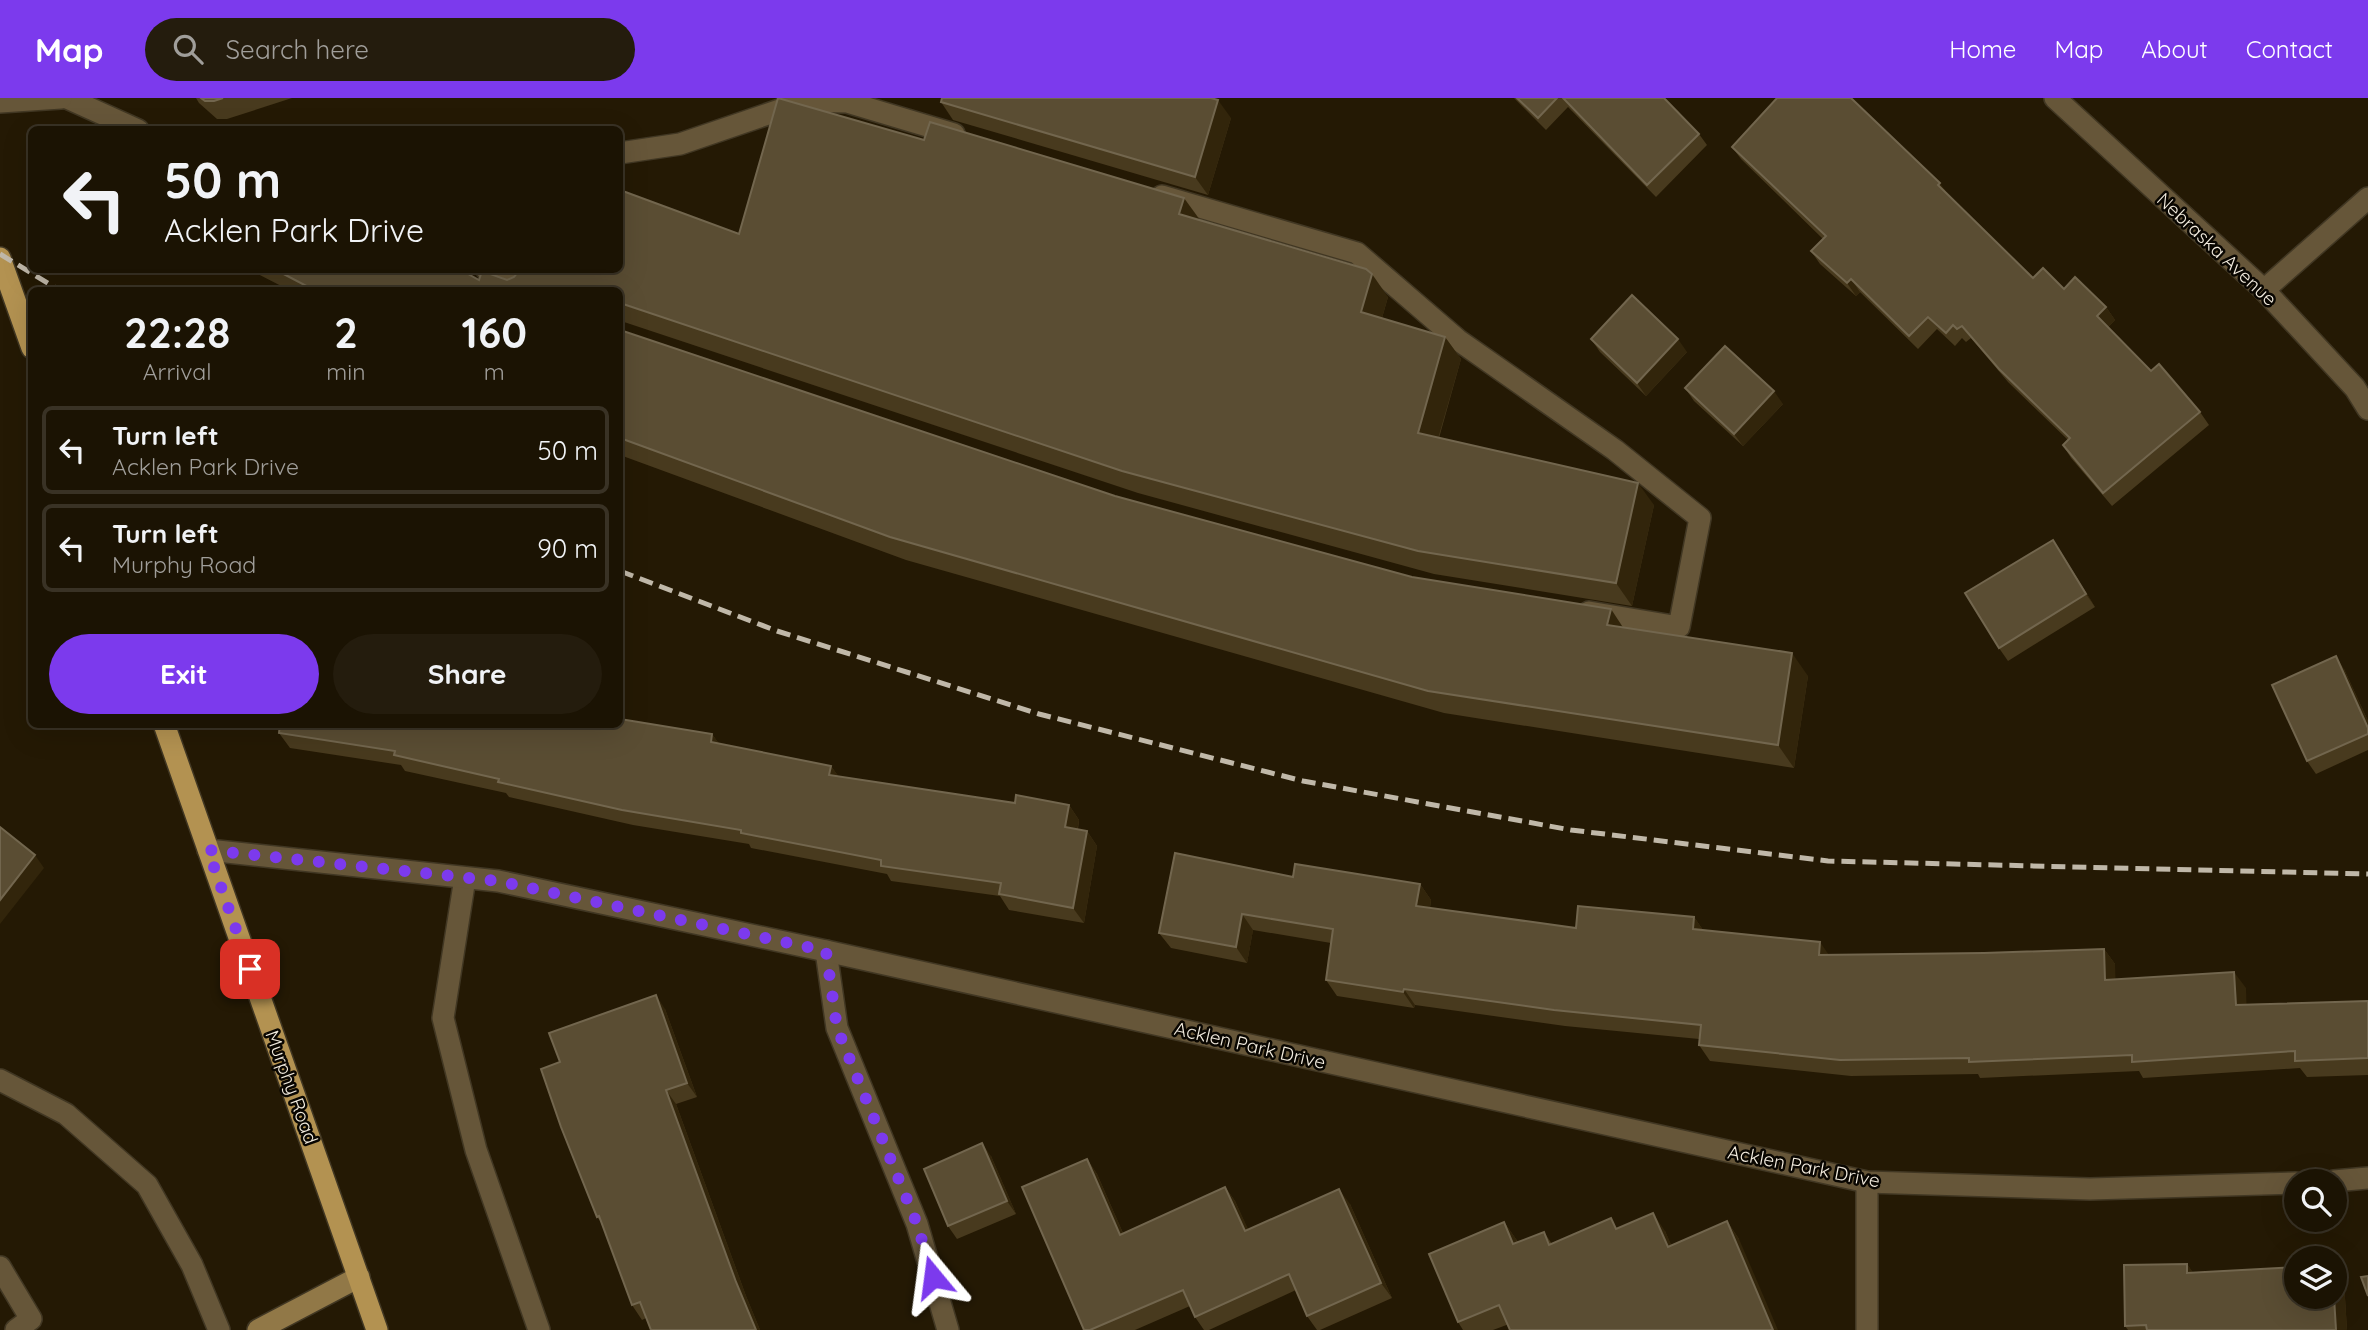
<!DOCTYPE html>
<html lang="en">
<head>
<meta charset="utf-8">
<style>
	:root { --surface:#1b1303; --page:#241c0d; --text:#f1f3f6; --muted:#a09e9a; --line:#393225; --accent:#7c3aed }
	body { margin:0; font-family:Quicksand,sans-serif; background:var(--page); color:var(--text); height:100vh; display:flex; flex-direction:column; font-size:26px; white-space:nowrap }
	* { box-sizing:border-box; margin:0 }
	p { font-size:23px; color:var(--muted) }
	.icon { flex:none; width:38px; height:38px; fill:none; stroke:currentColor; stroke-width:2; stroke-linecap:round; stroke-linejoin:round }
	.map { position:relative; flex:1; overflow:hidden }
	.details { position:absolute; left:28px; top:189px; width:595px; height:441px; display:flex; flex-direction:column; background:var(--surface); border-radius:10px; box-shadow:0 7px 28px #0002,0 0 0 2px var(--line) }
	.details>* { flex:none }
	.banner { position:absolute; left:28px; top:28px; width:595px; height:147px; border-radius:10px; box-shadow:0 7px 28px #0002,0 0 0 2px var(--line); background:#1b1303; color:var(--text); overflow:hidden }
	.buttons { position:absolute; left:2284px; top:1071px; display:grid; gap:14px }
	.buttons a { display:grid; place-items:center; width:63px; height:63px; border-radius:50%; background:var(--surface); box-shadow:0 7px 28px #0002,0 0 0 2px var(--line); font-size:35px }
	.pin { position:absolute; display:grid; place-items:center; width:60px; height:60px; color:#fff; margin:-30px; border-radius:14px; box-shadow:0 4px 10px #0006 }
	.me { position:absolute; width:77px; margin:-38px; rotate:344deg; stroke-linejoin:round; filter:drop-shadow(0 0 5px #0008) }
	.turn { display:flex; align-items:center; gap:24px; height:147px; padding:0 21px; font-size:32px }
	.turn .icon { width:91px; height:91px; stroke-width:2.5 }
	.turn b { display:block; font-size:49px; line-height:60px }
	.eta { display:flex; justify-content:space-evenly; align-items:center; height:119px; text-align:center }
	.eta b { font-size:42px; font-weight:700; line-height:49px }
	.action { display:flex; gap:14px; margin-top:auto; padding:14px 21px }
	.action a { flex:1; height:80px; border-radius:42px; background:var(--accent); color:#fff; font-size:28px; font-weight:700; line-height:80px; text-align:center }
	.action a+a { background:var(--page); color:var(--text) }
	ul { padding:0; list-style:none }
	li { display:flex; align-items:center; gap:21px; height:88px; margin:0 14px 10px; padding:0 7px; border:4px solid var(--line); border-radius:10px }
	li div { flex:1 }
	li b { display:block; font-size:26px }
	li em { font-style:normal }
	header { display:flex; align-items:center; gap:42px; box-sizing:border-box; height:98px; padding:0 35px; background:var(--accent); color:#fff }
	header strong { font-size:33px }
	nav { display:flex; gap:38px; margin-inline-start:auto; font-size:24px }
	.search { width:490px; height:63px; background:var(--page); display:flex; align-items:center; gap:18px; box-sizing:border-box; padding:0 24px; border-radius:38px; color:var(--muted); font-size:26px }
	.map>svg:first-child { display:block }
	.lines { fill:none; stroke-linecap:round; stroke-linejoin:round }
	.lane-casing { stroke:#413723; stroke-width:24 }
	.street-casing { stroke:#413723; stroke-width:24 }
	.secondary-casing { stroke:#413723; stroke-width:24 }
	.primary-casing { stroke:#413723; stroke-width:24 }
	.lane { stroke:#665639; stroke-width:21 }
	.street { stroke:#665639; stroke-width:21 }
	.secondary { stroke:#917847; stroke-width:21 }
	.primary { stroke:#b39251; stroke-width:21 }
	.rail { stroke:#c0b8a9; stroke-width:5; stroke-dasharray:14 7; stroke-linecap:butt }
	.wall { fill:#483a1e }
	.shaded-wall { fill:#32250b }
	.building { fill:#5a4d33; stroke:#72664e; stroke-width:2 }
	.route { stroke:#7c3aed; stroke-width:12; stroke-dasharray:0 21.6 }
	.labels { text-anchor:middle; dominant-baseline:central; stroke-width:5; stroke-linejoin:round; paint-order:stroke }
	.street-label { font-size:19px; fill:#f3ecdf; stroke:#090601 }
</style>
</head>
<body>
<header>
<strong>Map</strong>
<div class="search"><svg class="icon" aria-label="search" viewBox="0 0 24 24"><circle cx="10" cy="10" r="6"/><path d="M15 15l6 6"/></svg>Search here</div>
<nav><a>Home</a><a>Map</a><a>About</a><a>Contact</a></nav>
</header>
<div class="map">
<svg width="2368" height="1232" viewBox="0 0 2368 1232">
	<rect width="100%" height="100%" fill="#241904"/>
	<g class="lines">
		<defs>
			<g id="lane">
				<path d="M67 0 138 32"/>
				<path d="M0 4 61 0"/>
				<path d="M620 55 680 46 806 3 847 4 954 36"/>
				<path d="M1162 98 1357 155 1458 242 1615 352 1700 420 1679 529 1589 514"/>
				<path d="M487 172 508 186 522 192"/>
				<path d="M465 780 443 920 476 1052 539 1232"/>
				<path d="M826 853 837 930 917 1126 948 1232"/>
				<path d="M0 1169 31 1221 16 1232"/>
			</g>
			<g id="street">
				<path d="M2055 0 2264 192 2355 290 2368 311"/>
				<path d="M2264 192 2368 100"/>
				<path d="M208 752 498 783 826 853 1867 1084 2090 1091 2296 1085"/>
				<path d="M0 982 66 1016 147 1087 192 1167 219 1232"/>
				<path d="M2334 1083 2368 1080"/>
				<path d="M1867 1084V1232"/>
			</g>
			<path id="secondary" d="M258 1232 359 1179"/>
			<g id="primary">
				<path d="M0 160 32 250"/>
				<path d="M164 626 377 1232"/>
			</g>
		</defs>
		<use href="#lane" class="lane-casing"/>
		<use href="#street" class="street-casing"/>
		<use href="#secondary" class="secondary-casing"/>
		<use href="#primary" class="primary-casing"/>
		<use href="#lane" class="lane"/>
		<use href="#street" class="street"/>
		<use href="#secondary" class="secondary"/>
		<use href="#primary" class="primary"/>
		<g class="rail">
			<path d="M0 156 59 192"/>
			<path d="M620 473 777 533 1039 616 1303 683 1571 732 1828 763 2368 776"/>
		</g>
	</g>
	<g class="wall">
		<path d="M196 0H292L227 21H217L199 5Z"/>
		<path d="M1514 0H1664L1699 36 1707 47 1656 99 1568 9 1546 32Z"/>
		<path d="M941 4 1231 20 1208 97 953 22Z"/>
		<path d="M1732 49 1949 98 2033 180 2064 191 2106 209 2115 222 2108 229 2151 273 2200 314 2209 327 2112 408 2071 360 2063 347 2068 342 2008 284 1971 240 1966 244 1962 240 1955 248 1937 231 1918 251 1860 194 1856 198 1820 166 1811 153 1823 141 1741 61Z"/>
		<path d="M1200 122 1388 199 1382 220 1445 239 1461 261 1439 340 1654 407 1632 508 1434 476 1138 395 624 224H620V192H289L250 172H461L479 182H507L514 179 517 175 510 172H620L739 136Z"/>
		<path d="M620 232 1115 398 1412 479 1624 530 1808 578 1794 670 1444 615 906 462 620 357Z"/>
		<path d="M1591 241 1687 254 1646 298 1600 254Z"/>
		<path d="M1685 290 1783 306 1743 348 1694 303Z"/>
		<path d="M2061 454 2095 509 2008 563 1999 550Z"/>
		<path d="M2344 571 2368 623V652L2316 676 2307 663Z"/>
		<path d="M279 635 712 636 719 646 831 668 838 678 1015 705 1069 707 1079 722 1078 731 1087 733 1097 748 1084 825 1009 812 1000 798 891 783 887 776 751 750 749 746 633 727 509 699 506 695 405 673 401 667 290 650Z"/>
		<path d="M1293 779 1420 786 1431 802 1430 810 1576 830 1694 819 1703 832 1829 857 1984 855 2104 851 2115 866V881L2246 890V906L2368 903V977L2307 979 2300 970 2143 980 2139 973 1980 980 1978 976 1851 978 1710 963 1699 947V941L1565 928 1415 907 1414 910 1337 898 1326 882 1331 845 1253 832 1247 865 1171 850 1159 835Z"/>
		<path d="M665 911 697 999 676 1006 746 1198 760 1232H651L646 1220 642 1222 632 1207 602 1125 597 1119Z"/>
		<path d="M991 1058 1016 1116 957 1141 948 1128Z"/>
		<path d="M1087 1061 1097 1076 1123 1135 1225 1089 1235 1103 1248 1132 1350 1106 1392 1200 1320 1232H1317L1307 1218 1296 1192 1209 1232H1204L1195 1219 1190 1208 1135 1232H1084Z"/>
		<path d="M1727 1123 1739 1141 1493 1232H1463L1458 1224 1504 1124 1518 1144 1544 1134 1552 1146 1618 1130 1665 1133 1671 1147Z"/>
		<path d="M2187 1166 2193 1175 2344 1184 2347 1232H2128L2125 1228Z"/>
	</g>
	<g class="shaded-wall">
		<path d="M1218 2 1231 20 1208 97 1195 79Z"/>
		<path d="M1940 85 1949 98 1938 87Z"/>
		<path d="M1184 100 1200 122 1179 116Z"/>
		<path d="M1372 176 1388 199 1377 237 1361 214Z"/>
		<path d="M1851 181 1860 194 1856 198 1847 185Z"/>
		<path d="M2106 209 2115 222 2106 231 2097 218Z"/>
		<path d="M1445 239 1461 261 1433 358 1418 335Z"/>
		<path d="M1678 241 1687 254 1646 298 1637 285Z"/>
		<path d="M1774 293 1783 306 1743 348 1734 336Z"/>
		<path d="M1638 385 1654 407 1632 508 1616 485Z"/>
		<path d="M2053 442 2061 454 2095 509 2086 496Z"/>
		<path d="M1611 511 1626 534 1607 527Z"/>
		<path d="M1792 555 1808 578 1794 670 1778 647Z"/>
		<path d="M2336 558 2344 571 2368 623V630Z"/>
		<path d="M712 636 723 651 711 644Z"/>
		<path d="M831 668 842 683 829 677Z"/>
		<path d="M1069 707 1079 722 1075 744 1065 729Z"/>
		<path d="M1087 733 1097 748 1084 825 1073 810Z"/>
		<path d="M35 757 44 770 0 826V802Z"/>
		<path d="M1420 786 1431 802 1428 824 1416 808Z"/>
		<path d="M1242 816 1253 832 1247 865 1236 849Z"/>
		<path d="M1694 819 1705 835 1693 831Z"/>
		<path d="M1820 844 1831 860 1819 857Z"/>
		<path d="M2104 851 2115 866 2116 898 2105 882Z"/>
		<path d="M2234 874 2246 890 2247 923 2236 907Z"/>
		<path d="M1404 891 1415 907 1414 910 1403 894Z"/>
		<path d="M656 897 665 911 697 999 687 985Z"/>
		<path d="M666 992 676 1006 746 1198 760 1232H756L736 1184Z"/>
		<path d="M982 1045 991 1058 1016 1116 1007 1103Z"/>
		<path d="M1087 1061 1097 1076 1130 1151 1120 1137Z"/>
		<path d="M1225 1089 1235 1103 1256 1148 1245 1133Z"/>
		<path d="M1339 1091 1350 1106 1392 1200 1381 1185Z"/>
		<path d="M1653 1115 1665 1133 1680 1166 1668 1149Z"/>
		<path d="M1727 1123 1739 1141 1778 1232H1773Z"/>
		<path d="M1504 1124 1516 1141 1525 1163 1513 1146Z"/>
		<path d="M2187 1166 2199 1183 2187 1175Z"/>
		<path d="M2334 1170 2344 1184 2347 1232H2336L2334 1199Z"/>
	</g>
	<g class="building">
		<path d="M201 0H223L214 3H205Z"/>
		<path d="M778 0 924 42 930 24 1184 100 1179 116 1366 171 1372 176 1361 214 1445 239 1418 335 1638 385 1616 485 1418 453 1122 373 620 205V192H314L276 172H461L479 182 482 173 507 182 514 179 518 174V172H620V92L739 136Z"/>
		<path d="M942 0H1211L1218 2 1195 79 941 4Z"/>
		<path d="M1517 0H1557L1538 20Z"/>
		<path d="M1563 0H1664L1699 36 1647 87Z"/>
		<path d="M1777 0H1851L1940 85 1938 87 2033 180 2043 170 2064 191 2075 179 2106 209 2097 218 2151 273 2159 266 2200 314 2103 395 2063 347 2070 340 1999 271 1962 228 1957 231 1953 227 1946 235 1928 219 1909 238 1851 181 1847 185 1811 153 1826 138 1732 49Z"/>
		<path d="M1632 197 1678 241 1637 285 1591 241Z"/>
		<path d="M620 232 1115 398 1412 479 1611 511 1607 527 1792 555 1778 647 1428 593 890 439 620 340Z"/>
		<path d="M1725 248 1774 293 1734 336 1685 290Z"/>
		<path d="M2053 442 2086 496 1999 550 1965 495Z"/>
		<path d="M2336 558 2368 630V636L2307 663 2272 587Z"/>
		<path d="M620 621 712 636 711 644 831 668 829 677 1015 705 1016 697 1069 707 1065 729 1087 733 1073 810 999 796 1001 785 881 768V762L741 735V732L622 712 498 684 499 681 394 657 395 653 279 635 280 626H620Z"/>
		<path d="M0 729 35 757 0 802Z"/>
		<path d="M1175 755 1293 779 1295 766 1420 786 1416 808 1576 830 1578 808 1694 819 1693 831 1820 844 1819 857 1984 855 2104 851 2105 882 2234 874 2236 907 2368 903V960L2295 963V953L2132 964V957L1969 964V960L1840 962 1699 947 1701 927 1554 912 1404 891 1403 894 1326 882 1333 831 1242 816 1236 849 1159 835Z"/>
		<path d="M656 897 687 985 666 992 736 1184 756 1232H651L640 1204 632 1207 599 1118 597 1119 561 1029 541 971 560 964 549 935Z"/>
		<path d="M982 1045 1007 1103 948 1128 924 1071Z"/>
		<path d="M1087 1061 1120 1137 1225 1089 1245 1133 1339 1091 1381 1185 1307 1218 1289 1176 1195 1219 1183 1192 1090 1232H1084L1022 1089Z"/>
		<path d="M1653 1115 1668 1149 1727 1123 1773 1232H1510L1499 1207 1458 1224 1429 1156 1504 1124 1513 1146 1544 1134 1549 1147 1611 1120 1616 1131Z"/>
		<path d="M2187 1166V1175L2296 1169V1199H2334L2336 1232H2147L2146 1227 2125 1228 2124 1167Z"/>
		<path d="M2368 1178V1198L2361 1179Z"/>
	</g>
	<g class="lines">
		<path class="route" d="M250 871 208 752 498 783 826 853 837 930 917 1126 933 1179"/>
	</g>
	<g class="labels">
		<g class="street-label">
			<text transform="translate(2217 151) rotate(43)">Nebraska Avenue</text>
			<text transform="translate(1250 947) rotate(13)">Acklen Park Drive</text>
			<text transform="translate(292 989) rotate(70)">Murphy Road</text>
			<text transform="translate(1804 1068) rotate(11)">Acklen Park Drive</text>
		</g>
	</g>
</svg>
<div class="buttons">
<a><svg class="icon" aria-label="search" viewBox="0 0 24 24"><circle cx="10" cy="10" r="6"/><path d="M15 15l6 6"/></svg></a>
<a><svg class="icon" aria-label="layers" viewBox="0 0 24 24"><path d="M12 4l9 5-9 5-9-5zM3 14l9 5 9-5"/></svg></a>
</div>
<div class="pin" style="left:250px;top:871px;background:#d93025"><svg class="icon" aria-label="arrive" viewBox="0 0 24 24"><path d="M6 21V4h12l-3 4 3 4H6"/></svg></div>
<svg class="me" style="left:933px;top:1179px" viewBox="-20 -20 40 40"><path d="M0-17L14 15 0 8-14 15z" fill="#7c3aed" stroke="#fff" stroke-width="4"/></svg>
<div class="banner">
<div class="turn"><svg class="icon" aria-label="left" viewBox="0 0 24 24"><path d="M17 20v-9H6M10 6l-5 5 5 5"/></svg><div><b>50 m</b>Acklen Park Drive</div></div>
</div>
<section class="details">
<div class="eta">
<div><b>22:28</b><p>Arrival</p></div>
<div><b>2</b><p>min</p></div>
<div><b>160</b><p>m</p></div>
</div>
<ul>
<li><svg class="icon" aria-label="left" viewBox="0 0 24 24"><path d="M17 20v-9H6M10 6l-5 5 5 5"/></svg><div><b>Turn left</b><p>Acklen Park Drive</p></div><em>50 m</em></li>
<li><svg class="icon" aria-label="left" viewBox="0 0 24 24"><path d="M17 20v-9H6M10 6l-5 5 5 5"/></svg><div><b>Turn left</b><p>Murphy Road</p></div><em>90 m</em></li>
</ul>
<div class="action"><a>Exit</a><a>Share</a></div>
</section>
</div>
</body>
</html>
